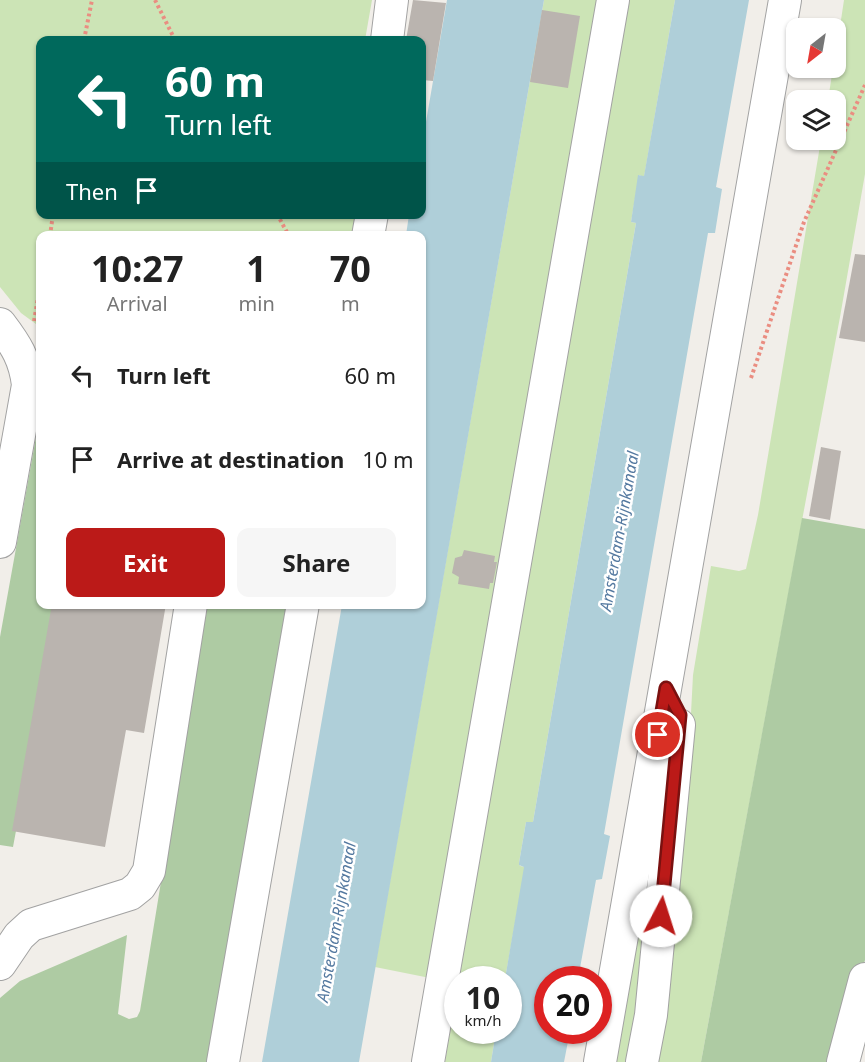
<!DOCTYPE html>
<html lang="en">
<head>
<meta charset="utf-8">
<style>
	:root { --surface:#fff; --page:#f6f6f6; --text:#222; --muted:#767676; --accent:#bb1a18 }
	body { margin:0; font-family:"Noto Sans",sans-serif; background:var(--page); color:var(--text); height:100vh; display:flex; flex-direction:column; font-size:22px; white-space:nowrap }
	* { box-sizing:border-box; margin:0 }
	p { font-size:20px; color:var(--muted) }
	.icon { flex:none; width:33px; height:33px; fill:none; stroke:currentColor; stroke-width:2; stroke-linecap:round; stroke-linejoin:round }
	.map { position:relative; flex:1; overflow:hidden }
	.panel { position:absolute; left:36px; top:231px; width:390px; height:378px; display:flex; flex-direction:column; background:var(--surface); border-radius:12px; box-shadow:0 2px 4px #0004 }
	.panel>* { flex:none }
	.hud { position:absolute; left:36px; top:36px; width:390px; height:183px; border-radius:12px; box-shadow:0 2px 4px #0004; background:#00695c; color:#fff; overflow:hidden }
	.needle { width:39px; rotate:211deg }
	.fabs { position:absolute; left:786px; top:18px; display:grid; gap:12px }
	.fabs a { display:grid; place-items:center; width:60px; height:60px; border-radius:12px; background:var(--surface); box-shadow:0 2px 4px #0004; font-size:30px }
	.speed { position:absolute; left:444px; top:966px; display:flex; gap:12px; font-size:30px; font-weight:700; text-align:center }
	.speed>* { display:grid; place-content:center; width:78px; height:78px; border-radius:50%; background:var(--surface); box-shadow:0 2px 4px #0004; line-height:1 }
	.speed small { font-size:15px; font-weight:400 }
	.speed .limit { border:9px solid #d22; background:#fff; color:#111 }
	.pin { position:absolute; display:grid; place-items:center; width:51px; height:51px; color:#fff; margin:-26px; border:3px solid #fff; border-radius:50%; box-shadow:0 2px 6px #0007 }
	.me { position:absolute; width:66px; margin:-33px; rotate:5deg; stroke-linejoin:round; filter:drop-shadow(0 0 4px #0008) }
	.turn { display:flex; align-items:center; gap:21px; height:126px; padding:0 30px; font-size:27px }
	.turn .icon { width:78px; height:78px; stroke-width:2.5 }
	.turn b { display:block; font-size:42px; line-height:51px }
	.then { display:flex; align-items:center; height:57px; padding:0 30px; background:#0003; gap:12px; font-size:22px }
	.eta { display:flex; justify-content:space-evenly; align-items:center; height:102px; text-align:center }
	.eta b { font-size:36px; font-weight:700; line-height:42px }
	.cta { display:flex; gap:12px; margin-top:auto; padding:12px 30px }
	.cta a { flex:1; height:69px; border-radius:12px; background:var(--accent); color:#fff; font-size:24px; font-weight:700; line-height:69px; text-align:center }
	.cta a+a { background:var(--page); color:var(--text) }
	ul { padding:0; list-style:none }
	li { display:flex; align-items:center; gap:18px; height:84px; padding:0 30px }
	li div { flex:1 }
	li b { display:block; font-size:22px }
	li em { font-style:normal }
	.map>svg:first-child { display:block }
	.grass { fill:#cce4b6 }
	.forest { fill:#aecba3 }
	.water { fill:#afcfd9 }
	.building { fill:#bab4af }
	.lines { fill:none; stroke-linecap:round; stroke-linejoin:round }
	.minor-casing { stroke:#a2a2a2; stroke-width:34 }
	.path { stroke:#ea8d81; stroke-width:4; stroke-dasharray:3 3; stroke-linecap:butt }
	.minor { stroke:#fff; stroke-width:32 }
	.route-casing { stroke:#7a1110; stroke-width:15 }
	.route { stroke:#bb1a18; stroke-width:10 }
	.labels { text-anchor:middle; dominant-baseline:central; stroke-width:5; stroke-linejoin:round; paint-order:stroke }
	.water-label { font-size:16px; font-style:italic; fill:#5479a0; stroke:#fff }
</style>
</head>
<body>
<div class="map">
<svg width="865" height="1062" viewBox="0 0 865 1062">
	<rect width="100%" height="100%" fill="#f1eee9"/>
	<g class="grass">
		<path d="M0 0H372L365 40H40V214L362 215 358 235 40 236V327L21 313 0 287Z"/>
		<path d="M544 0H604L430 978 375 967Z"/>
		<path d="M628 0H675L644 177 639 175 631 222 636 223 533 822H526L519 863 520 866 525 867 505 979 459 980Z"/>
		<path d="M844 0H865V174L840 317 701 1062H654L689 751 693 675 711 566 739 571 746 569 758 515 821 140H836V100H828L833 68H836V53Z"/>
		<path d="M672 740 640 1062H614Z"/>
		<path d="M457 988 458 1030 496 1031 491 1062H445Z"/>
	</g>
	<g class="forest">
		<path d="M40 415V604L55 605 44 680 13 847 0 845V637Z"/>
		<path d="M802 518 865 529V960L837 1062H701Z"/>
		<path d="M206 605H294L215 1062H0V998L20 981 127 935 118 1014 129 1019 137 1017 140 1011Z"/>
	</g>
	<g class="water">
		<path d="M447 0H544L359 1062H262L342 605 422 604V236L406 235 409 215 422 214V145Z"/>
		<path d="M675 0H749L716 187 722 189 715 233H708L604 834 610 836 602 879 596 880 578 979 548 980V1030L570 1031 564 1062H491L496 1031 508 1030V980L505 979 524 867 519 865V863L526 822H533L636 223 631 222 638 175 644 176Z"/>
	</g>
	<g class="building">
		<path d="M413 0 446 3 433 81 422 80V40H406Z"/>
		<path d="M542 10 580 16 568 88 530 82Z"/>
		<path d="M855 254 865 255V342L839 338Z"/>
		<path d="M821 447 841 451 830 520 809 516Z"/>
		<path d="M464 550 495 556 494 562H497L493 583H490L489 589 458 584 459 577 452 573 455 558 462 556Z"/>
		<path d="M52 604H166L144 733 126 730 105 847 12 831Z"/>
	</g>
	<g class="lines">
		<defs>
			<g id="minor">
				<path d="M387 40 392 0"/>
				<path d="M368 236 372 214"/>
				<path d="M0 324C16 345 25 359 28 385L0 542"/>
				<path d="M0 964 19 936 31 925 130 894 140 886 149 871 191 604"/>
				<path d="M223 1062 303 604"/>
				<path d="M428 1062 613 0"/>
				<path d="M600 1062 785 0"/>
				<path d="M642 1062 651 1015 679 725"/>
				<path d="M843 1062 865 979"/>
			</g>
		</defs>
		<use href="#minor" class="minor-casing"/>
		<g class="path">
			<path d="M155 0 175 40"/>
			<path d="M84 40 92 0"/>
			<path d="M277 214 289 236"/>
			<path d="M50 236 53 214"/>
			<path d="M34 321 40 286"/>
			<path d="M751 378 804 222 865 85"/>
		</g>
		<use href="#minor" class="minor"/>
	</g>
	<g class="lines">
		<defs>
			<path id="route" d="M658 735 666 688 680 715 661 916"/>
		</defs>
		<use href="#route" class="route-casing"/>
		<use href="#route" class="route"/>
	</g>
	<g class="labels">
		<g class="water-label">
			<text transform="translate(619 531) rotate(-80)">Amsterdam-Rijnkanaal</text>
			<text transform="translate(336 922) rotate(-80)">Amsterdam-Rijnkanaal</text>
		</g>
	</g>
</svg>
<div class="fabs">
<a><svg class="needle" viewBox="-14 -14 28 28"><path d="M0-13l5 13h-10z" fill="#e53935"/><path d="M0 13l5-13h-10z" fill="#767676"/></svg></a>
<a><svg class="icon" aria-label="layers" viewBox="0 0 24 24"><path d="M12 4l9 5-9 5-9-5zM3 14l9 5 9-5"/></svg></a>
</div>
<div class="speed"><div>10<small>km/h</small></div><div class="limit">20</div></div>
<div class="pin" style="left:658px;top:735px;background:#d93025"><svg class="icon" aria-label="arrive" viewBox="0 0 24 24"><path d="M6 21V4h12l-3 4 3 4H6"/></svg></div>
<svg class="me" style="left:661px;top:916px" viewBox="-20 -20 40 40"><circle r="19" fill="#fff"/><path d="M0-13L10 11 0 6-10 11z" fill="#bb1a18"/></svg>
<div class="hud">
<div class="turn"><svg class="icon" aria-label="left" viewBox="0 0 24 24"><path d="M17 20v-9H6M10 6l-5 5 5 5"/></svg><div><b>60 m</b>Turn left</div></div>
<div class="then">Then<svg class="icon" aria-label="arrive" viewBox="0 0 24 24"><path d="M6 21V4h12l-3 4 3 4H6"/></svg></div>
</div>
<section class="panel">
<div class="eta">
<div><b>10:27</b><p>Arrival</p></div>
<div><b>1</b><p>min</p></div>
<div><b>70</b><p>m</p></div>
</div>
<ul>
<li><svg class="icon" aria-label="left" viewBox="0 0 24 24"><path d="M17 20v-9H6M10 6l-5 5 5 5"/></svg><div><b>Turn left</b></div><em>60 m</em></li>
<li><svg class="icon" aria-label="arrive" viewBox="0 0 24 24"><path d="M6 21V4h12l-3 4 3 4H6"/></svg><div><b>Arrive at destination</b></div><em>10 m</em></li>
</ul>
<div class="cta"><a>Exit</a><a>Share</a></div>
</section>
</div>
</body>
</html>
